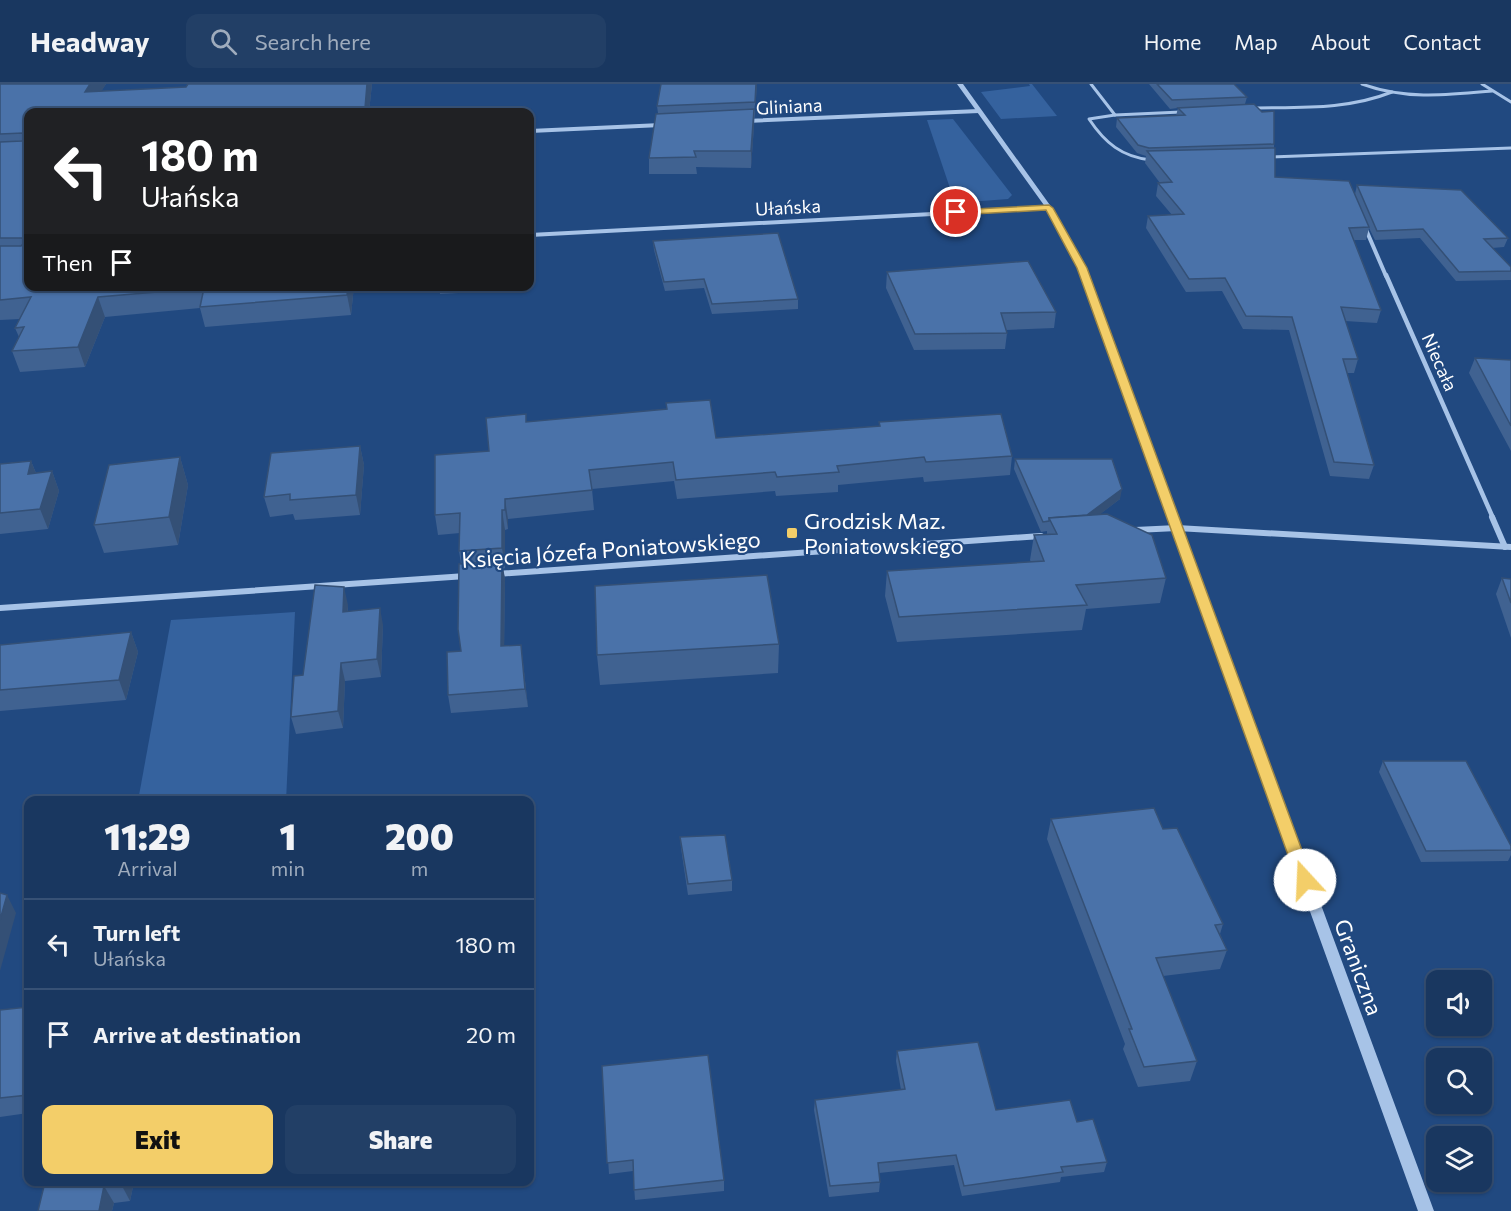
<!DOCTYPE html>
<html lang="en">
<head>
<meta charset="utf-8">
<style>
	:root { --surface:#193760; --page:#223f66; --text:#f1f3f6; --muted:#9facbd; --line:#375175; --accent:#f3ce69 }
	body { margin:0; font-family:Commissioner,sans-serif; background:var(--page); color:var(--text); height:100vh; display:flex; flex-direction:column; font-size:22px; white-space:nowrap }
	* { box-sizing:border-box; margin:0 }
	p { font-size:20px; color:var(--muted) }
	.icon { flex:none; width:33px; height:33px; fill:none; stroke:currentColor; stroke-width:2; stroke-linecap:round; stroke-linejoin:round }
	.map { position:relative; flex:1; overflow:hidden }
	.panel { position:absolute; left:24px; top:712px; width:510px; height:390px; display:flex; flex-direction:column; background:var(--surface); border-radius:12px; box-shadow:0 2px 4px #0004,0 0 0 2px var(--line) }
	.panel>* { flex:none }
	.hud { position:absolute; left:24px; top:24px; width:510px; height:183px; border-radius:12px; box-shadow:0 2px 4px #0004,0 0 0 2px var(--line); background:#202124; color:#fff; overflow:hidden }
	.controls { position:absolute; left:1426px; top:886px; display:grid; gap:12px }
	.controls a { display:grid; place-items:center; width:66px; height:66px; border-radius:12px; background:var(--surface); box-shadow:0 2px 4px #0004,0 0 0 2px var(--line); font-size:30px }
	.pin { position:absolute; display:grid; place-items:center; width:51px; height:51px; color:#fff; margin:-26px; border:3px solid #fff; border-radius:50%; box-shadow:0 2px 6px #0007 }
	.me { position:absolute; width:66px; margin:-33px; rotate:340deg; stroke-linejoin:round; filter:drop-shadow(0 0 4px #0008) }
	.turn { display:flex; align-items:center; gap:21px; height:126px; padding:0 18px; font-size:27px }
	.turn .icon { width:78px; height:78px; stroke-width:2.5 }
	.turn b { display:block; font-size:42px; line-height:51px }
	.then { display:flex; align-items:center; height:57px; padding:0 18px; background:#0003; gap:12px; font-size:22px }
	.eta { display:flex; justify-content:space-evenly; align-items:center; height:102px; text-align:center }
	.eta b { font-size:36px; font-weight:800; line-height:42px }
	.button { display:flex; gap:12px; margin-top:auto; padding:12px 18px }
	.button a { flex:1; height:69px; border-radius:12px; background:var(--accent); color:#111; font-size:24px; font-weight:800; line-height:69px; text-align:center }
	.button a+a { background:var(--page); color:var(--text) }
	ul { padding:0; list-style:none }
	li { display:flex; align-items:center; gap:18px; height:90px; padding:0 18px; border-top:2px solid var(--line) }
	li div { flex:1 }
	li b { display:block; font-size:22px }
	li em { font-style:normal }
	header { display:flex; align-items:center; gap:36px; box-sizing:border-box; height:84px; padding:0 30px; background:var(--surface); border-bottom:2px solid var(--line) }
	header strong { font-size:28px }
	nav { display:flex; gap:33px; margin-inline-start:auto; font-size:21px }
	.search { width:420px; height:54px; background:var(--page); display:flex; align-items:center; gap:15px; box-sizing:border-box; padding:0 21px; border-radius:12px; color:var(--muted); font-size:22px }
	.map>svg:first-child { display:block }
	.green { fill:#35629e }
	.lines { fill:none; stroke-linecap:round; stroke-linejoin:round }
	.service { stroke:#a7c3e7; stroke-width:3 }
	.minor-far2 { stroke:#a7c3e7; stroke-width:4 }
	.minor-far1 { stroke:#a7c3e7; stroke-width:4.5 }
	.minor { stroke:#a7c3e7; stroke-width:6 }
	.tertiary { fill:#a7c3e7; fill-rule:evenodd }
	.wall { fill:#406291 }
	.shaded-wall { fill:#345076 }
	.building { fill:#4a72a9; stroke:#345076; stroke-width:1.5 }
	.route { fill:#f3ce69; stroke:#9e8644; stroke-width:1.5 }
	.poi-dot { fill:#f3ce69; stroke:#214980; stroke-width:2 }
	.labels { text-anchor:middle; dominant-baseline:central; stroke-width:4.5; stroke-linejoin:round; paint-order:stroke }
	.far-street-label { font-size:18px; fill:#fff; stroke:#214980 }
	.poi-label { font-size:22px; fill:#fff; stroke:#214980; text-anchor:start }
	.street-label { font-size:22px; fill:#fff; stroke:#214980 }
</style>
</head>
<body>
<header>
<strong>Headway</strong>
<div class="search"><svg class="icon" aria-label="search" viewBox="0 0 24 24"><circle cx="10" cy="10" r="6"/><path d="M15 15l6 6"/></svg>Search here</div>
<nav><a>Home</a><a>Map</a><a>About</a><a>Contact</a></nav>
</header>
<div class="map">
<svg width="1511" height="1127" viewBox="0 0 1511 1127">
	<rect width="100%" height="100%" fill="#214980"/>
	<g class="green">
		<path d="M1029 0H1032L1057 32 1001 35 981 8 1030 2Z"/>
		<path d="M953 35 1012 111 1008 115 955 119 927 36Z"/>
		<path d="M295 528 286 717H138L171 536Z"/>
	</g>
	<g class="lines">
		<g class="service">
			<path d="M1091 0 1115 31"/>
			<path d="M1362 0C1405 16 1448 11 1492 7"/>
			<path d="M1482 0 1511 18"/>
			<path d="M1253 24C1300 23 1347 26 1392 8"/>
			<path d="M1271 73 1511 64"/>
			<path d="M1151 76C1122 73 1105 59 1089 35L1115 31 1181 28"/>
		</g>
		<g class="minor-far2">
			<path d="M746 37 979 27"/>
			<path d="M530 47 661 41"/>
			<path d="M1364 141 1386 192"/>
			<path d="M530 151 1049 124"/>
		</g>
		<path class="minor-far1" d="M1386 191 1493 434"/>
		<g class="minor">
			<path d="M1492 433 1505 463"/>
			<path d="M1135 446 1177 444 1511 463"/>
			<path d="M497 490 1041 452"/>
			<path d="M0 524 466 492"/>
		</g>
		<path class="tertiary" d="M957 0H963L1052 124 1086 184 1434 1127H1418L1078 184 1046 124Z"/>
	</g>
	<g class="wall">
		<path d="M0 0H106L101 7 186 3 188 0H372L369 28H28L354 202 351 231 205 243 200 224 105 233 85 283 20 288 12 267 19 253 15 244 20 235 0 236Z"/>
		<path d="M661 0H757L751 84 696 83 697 90H649V74L658 29 657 22Z"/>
		<path d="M1149 0H1234L1247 13 1245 20 1274 60V64L1275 93 1355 110 1357 101 1508 154 1504 163 1492 164 1511 183V196L1456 197 1420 154 1375 156 1369 144 1366 156H1354L1381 226 1377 239 1345 237 1358 275 1354 289H1347L1374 381 1369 395 1330 392 1289 246 1243 245 1222 207 1186 208 1146 144 1148 132 1172 131 1156 112 1158 99H1160L1145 79 1146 72 1137 69 1116 43 1117 34 1176 32 1178 24 1170 25Z"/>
		<path d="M653 157 798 215V225L712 230 704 204 665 207 654 166Z"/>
		<path d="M887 188 1056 228 1054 244 1006 246 1007 249 1005 265 914 266 886 204Z"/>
		<path d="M439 202H477V208L440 210Z"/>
		<path d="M1475 274 1511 276V367L1469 289Z"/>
		<path d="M666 319 716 354 879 342V338L1012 372 1010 391 924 398 923 393 838 401V408L776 412 775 407 677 415 674 397 592 405 594 426 508 435V445L505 446V484L503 485 505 495 504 562 521 561 528 623 451 629 448 611 461 567V480L459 467 460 449 438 451 435 431 489 367 526 338 666 325Z"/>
		<path d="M360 362 364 381 360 431 295 436 293 430 270 433 264 413Z"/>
		<path d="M180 373 188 401 178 461 104 469 94 441Z"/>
		<path d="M1015 375 1120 415 1100 430 1166 494 1160 519 1086 525 1082 546 897 558 885 512 887 487 1031 478 1030 476 1034 451H1047V447L1041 448 1014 385Z"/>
		<path d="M31 377 36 389 52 387 59 407 48 445 0 450V380Z"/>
		<path d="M1502 494 1511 495V554L1496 510Z"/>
		<path d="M348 521V527L383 541 381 593 345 597 343 644 296 650 291 633 303 591Z"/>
		<path d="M131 548 138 568 126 616 0 627V561Z"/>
		<path d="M779 560 778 589 600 601 597 571Z"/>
		<path d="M1383 677 1511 762V771L1508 777 1421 778 1379 688Z"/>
		<path d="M1051 735 1163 745 1223 840 1220 850 1227 866 1220 885 1163 892 1197 977 1190 997 1138 1003 1123 965 1125 960 1047 755Z"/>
		<path d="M680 753 732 796V807L688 811 681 764Z"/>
		<path d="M28 923V1029L0 1033V926Z"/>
		<path d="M897 967 996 1026 1077 1038 1107 1078 1104 1088 1061 1093 1060 1098 962 1112 954 1081 879 1089 880 1098 879 1108 829 1113 814 1026 815 1016 901 1006 896 977Z"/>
		<path d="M602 982 724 1096V1107L635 1116 633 1087 609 1090Z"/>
		<path d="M45 1098H134L130 1117 114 1119 112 1127H38Z"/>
	</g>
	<g class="shaded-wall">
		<path d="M90 0H106L90 26 85 8Z"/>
		<path d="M367 0H372L369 28H366L365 24Z"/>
		<path d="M756 0H757L755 33V18Z"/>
		<path d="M754 25V41L751 84V67Z"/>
		<path d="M348 202H354L351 231 347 211Z"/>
		<path d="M98 213 105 233 85 283 78 263Z"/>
		<path d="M360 362 364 381 360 431 356 411Z"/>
		<path d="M180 373 188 401 178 461 169 433Z"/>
		<path d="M31 377 39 397 28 390Z"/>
		<path d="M52 387 59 407 48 445 40 425Z"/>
		<path d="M1122 405 1120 415 1081 445 1083 434Z"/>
		<path d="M505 415 508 435V445L505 426Z"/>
		<path d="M502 426 505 446V484L502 464Z"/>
		<path d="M502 477 505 495 504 580 501 562Z"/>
		<path d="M344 503 348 521 347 545 343 528Z"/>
		<path d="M380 524 383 541 381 593 377 575Z"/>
		<path d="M131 548 138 568 126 616 119 596Z"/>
		<path d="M521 561 523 579 528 623 525 605Z"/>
		<path d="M341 579 345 597 343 644 338 627Z"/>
		<path d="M7 811 16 829 0 887V836Z"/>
		<path d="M121 1098H134L130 1117 121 1100Z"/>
		<path d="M104 1102 114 1119 112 1127H99Z"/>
	</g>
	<g class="building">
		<path d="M0 0H90L85 8 186 3 188 0H367L365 24 302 27V28H28V202H348L347 211 200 223 204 204 98 213 78 263 12 267 24 243 15 244 31 213 0 216V162H21L25 158 22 154H0V58L22 57 26 54 23 49 0 50Z"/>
		<path d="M661 0H756L755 18 657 22Z"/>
		<path d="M1157 0H1234L1247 13 1172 16Z"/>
		<path d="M1254 20 1262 28 1274 27V60L1149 64 1138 61 1117 34 1185 31 1178 24Z"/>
		<path d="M754 25 751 67H694L696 73 649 74 656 30Z"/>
		<path d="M1275 64V93L1349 97 1369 143 1349 144 1381 226 1341 223 1358 275H1343L1374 381 1334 378 1292 233 1246 232 1225 194 1189 195 1148 132 1184 130 1158 99 1172 98 1147 67Z"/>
		<path d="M1357 101 1461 106 1508 154 1484 155 1511 183V187L1459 188 1423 145 1377 147Z"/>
		<path d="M778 149 798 215 712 220 704 195 664 198 653 157Z"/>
		<path d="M1028 177 1056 228 1001 229 1007 249 915 250 887 188Z"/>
		<path d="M1475 274 1511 276V342Z"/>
		<path d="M710 316 716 354 880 342 879 338 1001 330 1012 372 926 378 924 373 837 382 839 388 777 393 775 388 676 396 673 378 589 386 592 406 505 415V426H502V464L459 467 460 429 435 431V371L489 367 486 334 526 330V338L667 325 666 319Z"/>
		<path d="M360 362 356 411 290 416V410L264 413 271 369Z"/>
		<path d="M180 373 169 433 94 441 109 381Z"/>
		<path d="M1015 375H1112L1122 405 1087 431 1049 434V437L1043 438Z"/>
		<path d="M31 377 28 390 52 387 40 425 0 429V380Z"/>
		<path d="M1107 430 1152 451 1166 494 1076 501 1087 521 899 533 887 487 1044 477 1034 451 1057 450 1049 434Z"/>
		<path d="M502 477 501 562 521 561 525 605 448 611 447 568 461 567 458 545 459 480Z"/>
		<path d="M767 491 779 560 597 571 595 502Z"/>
		<path d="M1502 494 1511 495V519Z"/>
		<path d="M315 501 344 503 343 528 380 524 377 575 341 579 338 627 291 633 294 592 303 591Z"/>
		<path d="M131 548 119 596 0 606V561Z"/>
		<path d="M1383 677H1466L1511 762V766L1426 767Z"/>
		<path d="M1154 724 1163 745 1177 744 1223 840 1215 841 1227 866 1156 874 1197 977 1144 983 1129 945H1132L1051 735Z"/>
		<path d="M725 751 732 796 688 800 680 753Z"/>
		<path d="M0 809 7 811 0 836Z"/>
		<path d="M28 923V1011L0 1014V926Z"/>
		<path d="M978 958 996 1026 1070 1016 1077 1038 1093 1035 1107 1078 1061 1083 1063 1088 964 1102 956 1071 878 1079 880 1098 830 1102 815 1016 905 1005 897 967Z"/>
		<path d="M708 971 724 1096 634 1106 633 1076 607 1079 602 982Z"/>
		<path d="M45 1098H121V1100L104 1102 99 1127H38Z"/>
	</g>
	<path class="route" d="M1049 121 1053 124 1087 184 1313 796 1311 800 1305 802 1299 800 1297 796 1077 184 1046 126 956 131 951 128 956 126Z"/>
	<rect class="poi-dot" x="786" y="443" width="12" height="12" rx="3"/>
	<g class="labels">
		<g class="far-street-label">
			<text transform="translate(789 22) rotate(-3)">Gliniana</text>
			<text transform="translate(788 123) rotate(-3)">Ułańska</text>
			<text transform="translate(1440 278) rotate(66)">Niecała</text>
		</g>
		<g class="poi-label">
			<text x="804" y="436">Grodzisk Maz.<tspan x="804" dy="25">Poniatowskiego</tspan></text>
		</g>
		<g class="street-label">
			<text transform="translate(611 465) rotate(-4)">Księcia Józefa Poniatowskiego</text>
			<text transform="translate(1359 883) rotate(70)">Graniczna</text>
		</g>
	</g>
</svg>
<div class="controls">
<a><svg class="icon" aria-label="sound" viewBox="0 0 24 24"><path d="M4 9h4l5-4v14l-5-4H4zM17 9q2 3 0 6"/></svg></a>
<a><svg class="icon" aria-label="search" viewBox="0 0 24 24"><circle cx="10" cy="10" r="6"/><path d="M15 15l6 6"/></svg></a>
<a><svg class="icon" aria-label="layers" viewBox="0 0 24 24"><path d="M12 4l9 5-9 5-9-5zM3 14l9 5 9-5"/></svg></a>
</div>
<div class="pin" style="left:956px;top:128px;background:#d93025"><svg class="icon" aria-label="arrive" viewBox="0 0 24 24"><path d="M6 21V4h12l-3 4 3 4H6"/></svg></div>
<svg class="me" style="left:1305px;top:796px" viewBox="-20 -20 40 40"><circle r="19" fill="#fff"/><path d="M0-13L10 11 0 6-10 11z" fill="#f3ce69"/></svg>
<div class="hud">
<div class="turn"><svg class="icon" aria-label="left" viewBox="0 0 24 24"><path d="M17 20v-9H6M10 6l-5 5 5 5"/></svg><div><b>180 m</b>Ułańska</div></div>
<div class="then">Then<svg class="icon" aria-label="arrive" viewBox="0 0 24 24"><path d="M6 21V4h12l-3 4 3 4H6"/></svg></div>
</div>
<section class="panel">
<div class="eta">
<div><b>11:29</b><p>Arrival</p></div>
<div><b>1</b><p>min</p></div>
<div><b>200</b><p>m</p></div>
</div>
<ul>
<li><svg class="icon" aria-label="left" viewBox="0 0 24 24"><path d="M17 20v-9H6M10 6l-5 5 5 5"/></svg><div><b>Turn left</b><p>Ułańska</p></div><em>180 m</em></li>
<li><svg class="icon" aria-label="arrive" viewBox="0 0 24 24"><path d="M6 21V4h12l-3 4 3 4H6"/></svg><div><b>Arrive at destination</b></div><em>20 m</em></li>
</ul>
<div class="button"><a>Exit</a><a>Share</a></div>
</section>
</div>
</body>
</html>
